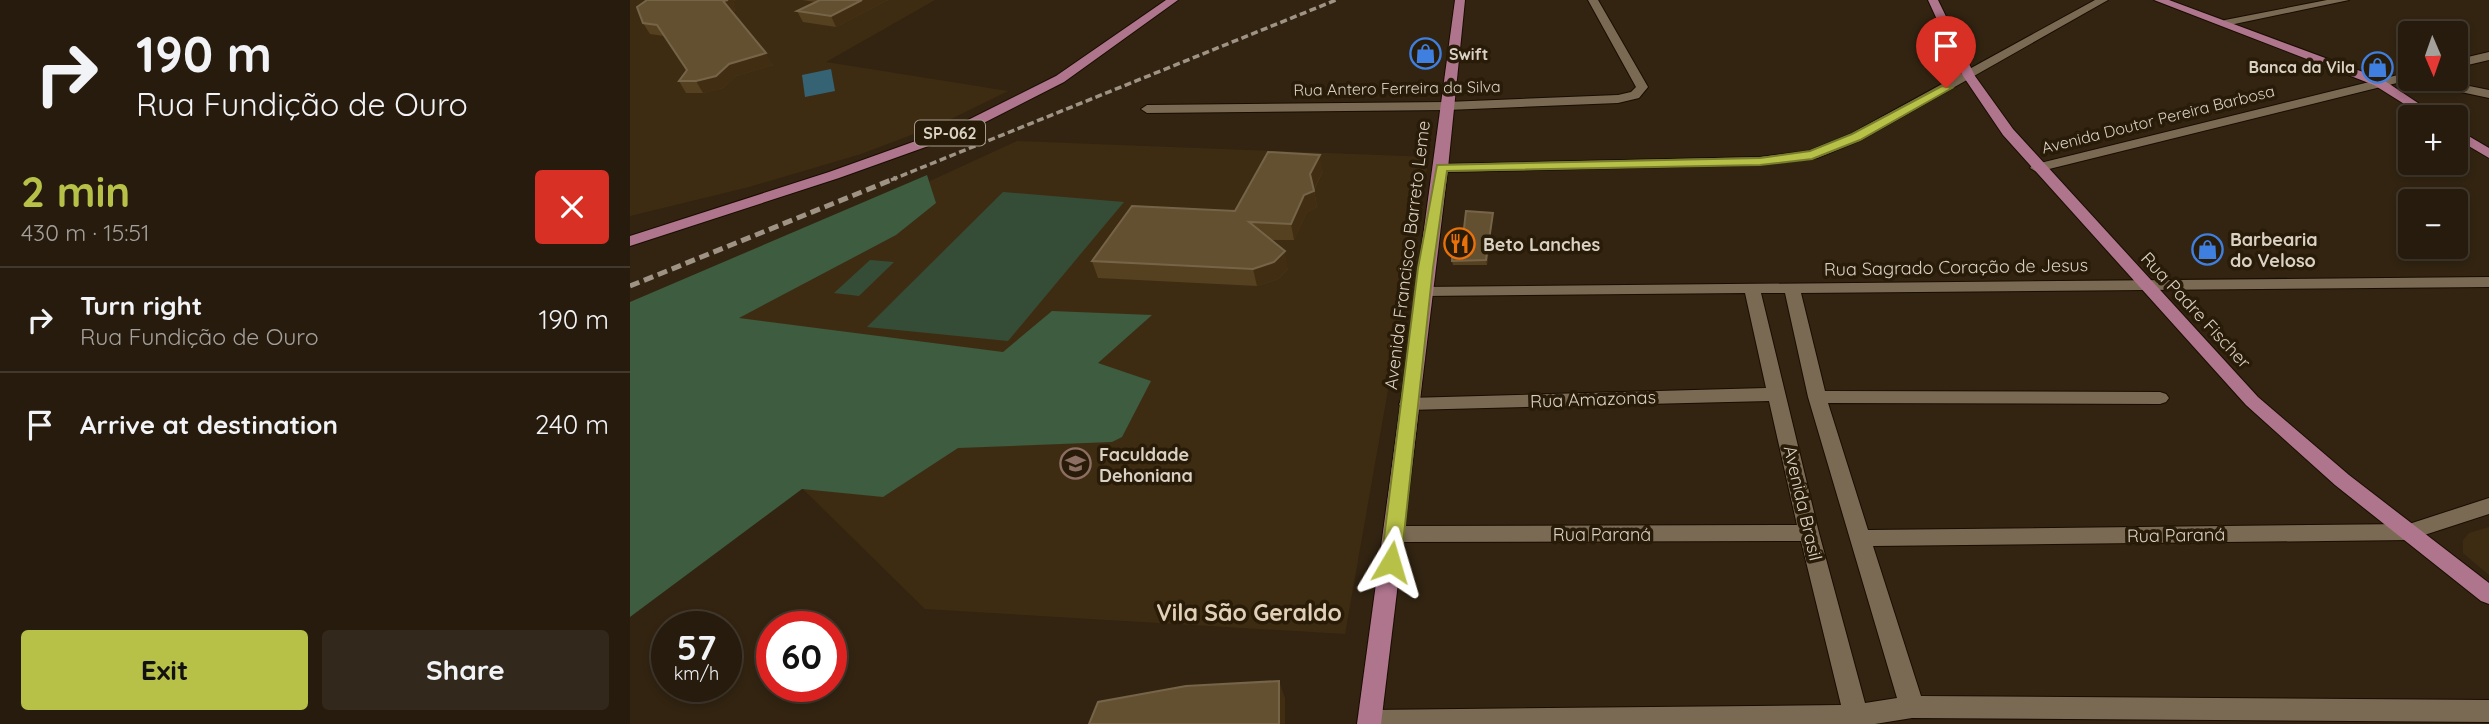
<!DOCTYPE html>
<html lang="en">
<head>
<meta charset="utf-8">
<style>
	:root { --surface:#261b0d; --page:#32281b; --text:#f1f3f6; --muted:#a4a19d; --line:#42392e; --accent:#b8c147 }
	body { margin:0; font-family:Quicksand,sans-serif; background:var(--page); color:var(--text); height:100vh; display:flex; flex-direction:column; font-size:26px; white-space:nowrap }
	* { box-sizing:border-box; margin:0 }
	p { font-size:23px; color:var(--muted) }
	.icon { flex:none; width:38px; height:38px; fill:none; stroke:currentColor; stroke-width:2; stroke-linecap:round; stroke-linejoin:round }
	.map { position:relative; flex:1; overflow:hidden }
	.panel { display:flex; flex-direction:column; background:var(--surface); width:630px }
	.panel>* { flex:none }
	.guide { background:#261b0d; color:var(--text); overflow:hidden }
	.needle { width:46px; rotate:178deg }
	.buttons { position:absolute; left:1768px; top:21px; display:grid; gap:14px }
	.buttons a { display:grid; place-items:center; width:70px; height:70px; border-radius:7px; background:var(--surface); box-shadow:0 4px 10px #0003,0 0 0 2px var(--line); font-size:35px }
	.speed { position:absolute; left:21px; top:611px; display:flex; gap:14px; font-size:35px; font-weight:700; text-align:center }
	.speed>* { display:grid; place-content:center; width:91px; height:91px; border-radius:50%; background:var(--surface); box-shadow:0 4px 10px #0003,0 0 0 2px var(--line); line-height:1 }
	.speed small { font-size:18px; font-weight:400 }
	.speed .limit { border:10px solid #d22; background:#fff; color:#111 }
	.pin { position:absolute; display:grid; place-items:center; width:60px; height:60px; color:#fff; margin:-72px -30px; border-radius:50% 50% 50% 0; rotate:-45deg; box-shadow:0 0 7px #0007 }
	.pin .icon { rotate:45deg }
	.me { position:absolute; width:77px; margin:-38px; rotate:7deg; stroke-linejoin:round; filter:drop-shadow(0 0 5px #0008) }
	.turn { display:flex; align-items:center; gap:24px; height:147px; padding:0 21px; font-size:32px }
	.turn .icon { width:91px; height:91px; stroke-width:2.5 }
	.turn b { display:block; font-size:49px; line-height:60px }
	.round { display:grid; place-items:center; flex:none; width:74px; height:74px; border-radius:7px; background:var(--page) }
	.headline { display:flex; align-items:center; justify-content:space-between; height:119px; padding:0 21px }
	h1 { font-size:42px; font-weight:800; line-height:52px; color:var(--accent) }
	.button { display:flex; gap:14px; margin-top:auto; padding:14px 21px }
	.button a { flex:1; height:80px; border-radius:7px; background:var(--accent); color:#111; font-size:28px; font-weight:800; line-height:80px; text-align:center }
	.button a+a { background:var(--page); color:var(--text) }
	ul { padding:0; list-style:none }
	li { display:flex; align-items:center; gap:21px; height:105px; padding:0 21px; border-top:2px solid var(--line) }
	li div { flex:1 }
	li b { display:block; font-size:26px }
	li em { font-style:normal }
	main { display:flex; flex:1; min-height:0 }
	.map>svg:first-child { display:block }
	.built { fill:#3e2c12 }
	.green { fill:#354d37 }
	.forest { fill:#3d5c40 }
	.water { fill:#356374 }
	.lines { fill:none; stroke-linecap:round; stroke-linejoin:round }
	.minor-casing { stroke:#190d00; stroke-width:2 }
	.major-casing { stroke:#190d00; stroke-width:2 }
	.minor { fill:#7a6a54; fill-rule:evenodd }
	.major { fill:#af758d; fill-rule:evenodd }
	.rail-far1 { stroke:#9e9384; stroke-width:3.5; stroke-dasharray:7 3.5; stroke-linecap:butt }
	.rail { stroke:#9e9384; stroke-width:5; stroke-dasharray:10 5; stroke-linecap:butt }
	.wall { fill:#55401f }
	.shaded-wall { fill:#412e12 }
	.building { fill:#635031; stroke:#766448; stroke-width:2 }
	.route { fill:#b8c147; stroke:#787d2e; stroke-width:2 }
	.labels { text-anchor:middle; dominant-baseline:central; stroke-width:7; stroke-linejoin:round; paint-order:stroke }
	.far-poi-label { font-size:16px; font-weight:bold; fill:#dad1c5; stroke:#281b07; text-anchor:start }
	.far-street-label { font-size:16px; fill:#dad1c5; stroke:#281b07 }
	.shield { fill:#281b07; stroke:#a59a8c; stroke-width:2 }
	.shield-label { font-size:16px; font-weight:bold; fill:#dad1c5 }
	.poi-label { font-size:18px; font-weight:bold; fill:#dad1c5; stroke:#281b07; text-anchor:start }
	.street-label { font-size:18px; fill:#dad1c5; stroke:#281b07 }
	.near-neighbourhood-label { font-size:23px; font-weight:bold; fill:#e1cfb7; stroke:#281b07 }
</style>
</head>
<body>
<main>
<section class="panel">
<div class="guide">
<div class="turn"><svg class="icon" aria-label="right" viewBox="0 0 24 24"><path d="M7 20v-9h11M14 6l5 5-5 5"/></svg><div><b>190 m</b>Rua Fundição de Ouro</div></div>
</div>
<div class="headline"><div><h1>2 min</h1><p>430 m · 15:51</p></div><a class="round" style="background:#d93025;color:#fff"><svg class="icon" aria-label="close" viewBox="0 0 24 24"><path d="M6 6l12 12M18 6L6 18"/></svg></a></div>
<ul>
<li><svg class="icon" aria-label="right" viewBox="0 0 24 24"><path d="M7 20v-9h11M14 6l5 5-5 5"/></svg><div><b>Turn right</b><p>Rua Fundição de Ouro</p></div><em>190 m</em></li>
<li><svg class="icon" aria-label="arrive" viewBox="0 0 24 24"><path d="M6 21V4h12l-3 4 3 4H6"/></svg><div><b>Arrive at destination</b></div><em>240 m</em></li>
</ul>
<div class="button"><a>Exit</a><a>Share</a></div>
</section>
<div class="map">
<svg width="1859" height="724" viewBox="0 0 1859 724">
	<rect width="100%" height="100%" fill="#322411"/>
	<g class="built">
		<path d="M0 0H305L196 62 378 91 313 123 231 154 119 187 0 216Z"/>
		<path d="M387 141 799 157 715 634 295 609 0 319Z"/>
		<path d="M1859 527V575L1833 553V540L1839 533Z"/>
	</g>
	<g class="green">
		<path d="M373 192 494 202 378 341 237 327Z"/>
		<path d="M240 260 264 262 229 296 204 293Z"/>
	</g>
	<path class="forest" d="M297 175 306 203 266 235 109 318 373 352 422 311 522 315 468 363 521 381 492 437 482 442 328 448 253 497 172 489 0 617V302Z"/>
	<path class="water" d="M201 69 205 91 175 97 172 75Z"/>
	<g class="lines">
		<defs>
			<g id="minor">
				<path d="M958 0H968L1018 87 1009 98 988 103 817 110 517 113 511 109 517 105 817 102 988 95 1001 92 1006 87Z"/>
				<path d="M1465 0H1478L1231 140 1187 158 1130 165 811 172 804 168 811 164 1130 157 1179 151 1221 134Z"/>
				<path d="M1697 0H1719L1595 26 1589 23 1595 20Z"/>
				<path d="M1859 52V60L1825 68V60Z"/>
				<path d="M1780 72V79H1805L1859 90V98L1789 83 1783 79 1407 172 1400 168 1402 165Z"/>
				<path d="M1859 277V287L1171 293 1195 391 1530 392 1536 394 1539 398 1536 402 1530 404 1198 403 1238 530 1779 524 1859 498V514L1779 540 1243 546 1291 696 1859 700V722L1282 718 1245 724H729L728 721 731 713 740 710 1211 705 1171 541 765 542 758 540 755 534 758 528 765 526 1167 525 1139 401 778 410 772 409 769 404 772 399 778 398 1136 388 1115 293 793 296 787 295 785 291 787 287ZM1131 293H1155L1178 397 1267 698 1235 703 1189 533Z"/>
			</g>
			<g id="major">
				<path d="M536 0H548L434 82 332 134 209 178 0 246V236L199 172 322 128 426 76Z"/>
				<path d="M825 0H835L818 168 751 724H727Z"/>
				<path d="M1298 0H1308L1345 76 1383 129 1628 397 1719 475 1859 583V604L1851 601 1705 485 1616 405 1373 135 1333 76Z"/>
				<path d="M1524 0H1539L1752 79 1809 117H1795L1744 85Z"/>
				<path d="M1825 128 1859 148V158L1825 138Z"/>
			</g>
		</defs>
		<use href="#minor" class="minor-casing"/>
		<use href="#major" class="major-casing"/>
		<use href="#minor" class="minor"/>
		<use href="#major" class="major"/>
		<path class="rail-far1" d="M261 180 706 0"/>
		<path class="rail" d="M0 286 266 178"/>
	</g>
	<g class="wall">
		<path d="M17 0H106L103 1 105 12H102L143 65 106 76 93 88 73 93H56L49 81 57 70 34 36 20 34 13 23Z"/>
		<path d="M172 0H258L206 27 173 22 167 11 186 2Z"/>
		<path d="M693 171 684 190 687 207 677 212 664 240H640L658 269 648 279 627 286 468 278 462 261 605 211Z"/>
		<path d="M863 213 857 265H823L822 261 833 237Z"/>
	</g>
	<g class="shaded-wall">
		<path d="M98 0H106L103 1 105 12 99 13 93 1Z"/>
		<path d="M232 0H258L206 27 201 16Z"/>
		<path d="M136 53 143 65 106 76 93 88 73 93 66 81 99 64Z"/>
		<path d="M690 155 693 171 683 191 680 174Z"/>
		<path d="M684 191 687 207 677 212 664 240 661 224 674 195Z"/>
		<path d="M863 213V217L857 265 856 260Z"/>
		<path d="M655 251 658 269 648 279 627 286 623 269Z"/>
		<path d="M649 681 655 698V724H649Z"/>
	</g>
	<g class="building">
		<path d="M17 0H98L93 1 136 53 99 64 86 76 66 81H49L57 70 27 25 13 23 7 7Z"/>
		<path d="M190 0H232L201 16 167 11Z"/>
		<path d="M638 152 690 155 680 174 684 191 674 195 661 224 619 222 655 251 644 262 623 269 462 261 502 206 605 211Z"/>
		<path d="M836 211 863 213 856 260 822 261 823 237H833Z"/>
		<path d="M649 681V724H459L468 702 556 686Z"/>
	</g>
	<path class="route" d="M1312 86 1322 88 1230 140 1182 159 1130 165 817 171 803 268 771 562 768 567 761 569 754 567 751 562 788 268 807 165 1130 158 1180 151 1222 134Z"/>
	<defs>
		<symbol id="shop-ring" viewBox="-11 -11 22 22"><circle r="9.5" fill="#281b07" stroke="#3f7fe0" stroke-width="1.5"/><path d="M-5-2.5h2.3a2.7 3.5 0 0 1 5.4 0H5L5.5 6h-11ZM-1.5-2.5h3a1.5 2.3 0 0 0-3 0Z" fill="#3f7fe0"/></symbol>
		<symbol id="restaurant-ring" viewBox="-11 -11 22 22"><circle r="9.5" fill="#281b07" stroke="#e8710a" stroke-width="1.5"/><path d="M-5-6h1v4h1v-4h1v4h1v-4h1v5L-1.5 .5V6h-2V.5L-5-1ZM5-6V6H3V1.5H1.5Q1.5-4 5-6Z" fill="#e8710a"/></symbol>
		<symbol id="university-ring" viewBox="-11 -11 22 22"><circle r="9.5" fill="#281b07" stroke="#8d6e63" stroke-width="1.5"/><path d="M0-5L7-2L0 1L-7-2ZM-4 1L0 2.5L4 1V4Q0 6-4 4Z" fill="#8d6e63"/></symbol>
	</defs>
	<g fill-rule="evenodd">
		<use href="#shop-ring" x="778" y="36" width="35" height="35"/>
		<use href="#shop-ring" x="1730" y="50" width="35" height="35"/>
		<use href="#restaurant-ring" x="812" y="226" width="35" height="35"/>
		<use href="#shop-ring" x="1560" y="232" width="35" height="35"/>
		<use href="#university-ring" x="428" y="446" width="35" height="35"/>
	</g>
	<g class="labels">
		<g class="far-poi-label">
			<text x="819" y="54">Swift</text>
			<text x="1725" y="67" text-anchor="end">Banca da Vila</text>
		</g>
		<g class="far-street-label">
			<text transform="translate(767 88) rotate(-1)">Rua Antero Ferreira da Silva</text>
			<text transform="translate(1528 119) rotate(-14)">Avenida Doutor Pereira Barbosa</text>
		</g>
		<rect class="shield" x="285" y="120.5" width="70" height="25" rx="5"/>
		<g class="shield-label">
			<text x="320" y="133">SP-062</text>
		</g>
		<g class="poi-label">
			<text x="1600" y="239">Barbearia<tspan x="1600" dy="21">do Veloso</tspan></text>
			<text x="853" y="244">Beto Lanches</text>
			<text x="469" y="454">Faculdade<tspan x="469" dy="21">Dehoniana</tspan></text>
		</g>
		<g class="street-label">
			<text transform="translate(777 255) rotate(-83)">Avenida Francisco Barreto Leme</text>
			<text transform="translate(1326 267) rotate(-1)">Rua Sagrado Coração de Jesus</text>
			<text transform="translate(1566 310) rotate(47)">Rua Padre Fischer</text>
			<text transform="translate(963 399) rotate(-2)">Rua Amazonas</text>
			<text transform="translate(1173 503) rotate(77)">Avenida Brasil</text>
			<text x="972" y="534">Rua Paraná</text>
			<text transform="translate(1546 535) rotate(-1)">Rua Paraná</text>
		</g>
		<g class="near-neighbourhood-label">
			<text x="619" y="612">Vila São Geraldo</text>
		</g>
	</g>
</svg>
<div class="buttons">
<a><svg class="needle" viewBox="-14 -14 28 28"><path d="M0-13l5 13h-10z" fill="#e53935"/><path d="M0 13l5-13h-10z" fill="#a4a19d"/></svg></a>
<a>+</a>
<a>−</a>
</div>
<div class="speed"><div>57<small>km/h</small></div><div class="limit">60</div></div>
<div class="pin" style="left:1316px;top:88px;background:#d93025"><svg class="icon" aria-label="arrive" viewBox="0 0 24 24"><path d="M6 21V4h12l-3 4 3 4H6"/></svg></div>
<svg class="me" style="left:761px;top:562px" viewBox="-20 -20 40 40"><path d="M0-17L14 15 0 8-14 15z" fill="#b8c147" stroke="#fff" stroke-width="4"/></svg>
</div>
</main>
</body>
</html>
